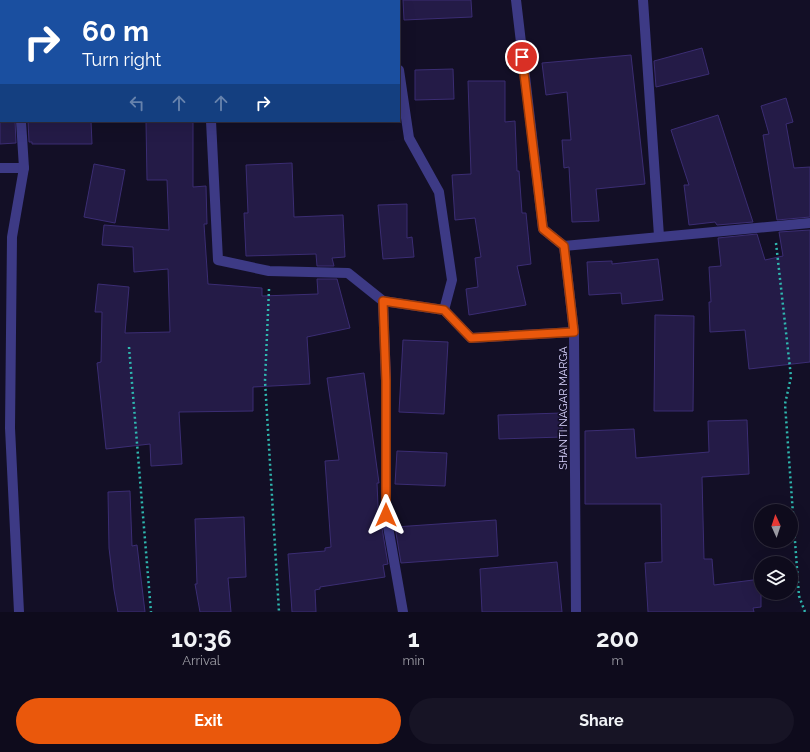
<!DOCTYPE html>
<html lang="en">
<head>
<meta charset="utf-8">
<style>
	:root { --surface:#0e0b1c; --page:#171425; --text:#f1f3f6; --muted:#9b9ba3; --line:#2e2b3b; --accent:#ea580c }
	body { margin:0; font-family:Raleway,sans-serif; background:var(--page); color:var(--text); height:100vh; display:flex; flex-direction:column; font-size:15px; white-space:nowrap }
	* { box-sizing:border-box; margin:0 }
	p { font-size:13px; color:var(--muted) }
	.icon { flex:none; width:22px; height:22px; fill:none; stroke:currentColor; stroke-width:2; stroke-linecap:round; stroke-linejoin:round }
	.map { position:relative; height:612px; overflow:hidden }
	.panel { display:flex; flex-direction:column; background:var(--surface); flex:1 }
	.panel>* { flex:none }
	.banner { position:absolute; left:0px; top:0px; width:400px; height:122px; box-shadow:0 4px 16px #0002,0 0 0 1px var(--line); background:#1a4fa0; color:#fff; overflow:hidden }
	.needle { width:26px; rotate:357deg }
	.tools { position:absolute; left:754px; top:504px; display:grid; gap:8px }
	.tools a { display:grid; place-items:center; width:44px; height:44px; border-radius:50%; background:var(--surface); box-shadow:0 4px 16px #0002,0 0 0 1px var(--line); font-size:20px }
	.pin { position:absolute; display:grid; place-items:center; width:34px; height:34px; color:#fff; margin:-17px; border:2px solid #fff; border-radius:50%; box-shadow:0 1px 4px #0007 }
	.me { position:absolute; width:44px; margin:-22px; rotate:0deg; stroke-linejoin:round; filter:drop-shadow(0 0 3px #0008) }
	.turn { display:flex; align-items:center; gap:14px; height:84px; padding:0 16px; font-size:18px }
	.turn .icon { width:52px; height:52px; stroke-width:2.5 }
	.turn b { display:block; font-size:28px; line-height:34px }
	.lanes { display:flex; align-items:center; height:38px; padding:0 16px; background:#0003; justify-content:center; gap:20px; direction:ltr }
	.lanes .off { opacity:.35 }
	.eta { display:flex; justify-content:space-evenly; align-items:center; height:68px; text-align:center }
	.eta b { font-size:24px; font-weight:700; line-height:28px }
	.action { display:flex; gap:8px; margin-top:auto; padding:8px 16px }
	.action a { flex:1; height:46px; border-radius:24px; background:var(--accent); color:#fff; font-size:16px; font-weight:700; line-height:46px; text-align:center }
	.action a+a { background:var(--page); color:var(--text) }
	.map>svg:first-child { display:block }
	.building { fill:#241b47; stroke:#3b2d73 }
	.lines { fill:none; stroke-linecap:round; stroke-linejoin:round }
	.path { stroke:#2fb8b0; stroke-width:2.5; stroke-dasharray:2 3; stroke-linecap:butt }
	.minor { stroke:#3d3a85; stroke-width:10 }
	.route-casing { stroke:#983908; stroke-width:10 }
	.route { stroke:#ea580c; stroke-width:7 }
	.labels { text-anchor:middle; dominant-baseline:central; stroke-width:3; stroke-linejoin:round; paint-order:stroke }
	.street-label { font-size:11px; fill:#d9d4ff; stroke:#130f26 }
</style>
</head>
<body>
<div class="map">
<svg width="810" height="612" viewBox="0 0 810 612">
	<rect width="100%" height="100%" fill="#130f26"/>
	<g class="building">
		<path d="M403 0H471L472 17 404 20Z"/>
		<path d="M702 48 709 74 656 87 654 61Z"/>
		<path d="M631 55 645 184 596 189 599 221 572 222 569 167 564 168 562 140H571L567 92 546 95 542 63Z"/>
		<path d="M453 69 454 99 415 100V70Z"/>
		<path d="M468 81H505V122L515 121 517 171H519L522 213H526L531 264 517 266 526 305 469 315 466 289 478 287 475 258 481 257 475 218 455 220 452 175 471 174Z"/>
		<path d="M786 98 793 122 786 124 794 168 810 167V217L777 220 763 135 769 134 761 106Z"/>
		<path d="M718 115 753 222 717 225 715 222 689 225 684 185H689L671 130Z"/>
		<path d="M0 121H15L16 143 0 144Z"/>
		<path d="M28 121H91L92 144H32V142H29Z"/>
		<path d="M146 121H193V187L206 186 207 224H204L208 284 262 288V296L318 294 317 279H337L350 328 307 337 310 384 253 387V411L179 412 182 464 151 466 150 444 106 449 97 363 101 362 102 312H95L98 284 129 287 125 333 170 332 168 269 134 272 133 247 102 245 104 225 169 230 167 180H147Z"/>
		<path d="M292 163 294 217 343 215 345 257 332 258 334 266H317L316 254 246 256 244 213H248L246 165Z"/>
		<path d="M94 164 125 170 115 223 84 217Z"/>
		<path d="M407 204V238L412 237 414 257 383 259 378 205Z"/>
		<path d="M810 230V362L749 369 745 330 710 332 709 302H711L709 267 721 266 718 238 757 234 765 260 783 256 779 232Z"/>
		<path d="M658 259 663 300 622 304 621 293 589 295 587 262 612 261V264Z"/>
		<path d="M655 315 694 316 693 411H654Z"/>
		<path d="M403 340 448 342 444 414 399 412Z"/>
		<path d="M364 373 379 483H377L379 528H382L388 564 383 565 385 577 320 587V589L315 590 316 612H292L288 554 325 551V548L331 547 325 461 339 460 327 378Z"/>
		<path d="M562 413V437L499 439 498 415Z"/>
		<path d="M747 420 749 474 702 477 704 559H712L714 585 761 579V607L753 608 754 612H648L645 563 662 562 661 504H585V431L634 429 636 458 709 452 708 421Z"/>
		<path d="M397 451 447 453 445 486 395 484Z"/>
		<path d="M130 491 132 546 137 545 145 612H118L114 590 109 548 108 492Z"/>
		<path d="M244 517 246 577 228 578 231 612H200L195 584H197L195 519Z"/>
		<path d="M496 520 498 556 401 563 395 527Z"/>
		<path d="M557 562 562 612H482L480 569Z"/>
	</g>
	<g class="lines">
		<g class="path">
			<path d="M776 243 791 377 785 404 799 596 805 612"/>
			<path d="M269 289 265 381 279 612"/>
			<path d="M129 347 151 612"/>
		</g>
		<g class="minor">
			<path d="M9 0V1"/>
			<path d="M204 0V1"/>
			<path d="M388 0 389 1"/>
			<path d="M516 0 543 229 564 246 574 332 576 612"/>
			<path d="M643 0 659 236"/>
			<path d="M399 70 409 138 439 192 452 280 444 310"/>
			<path d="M211 121 218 260 269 271 348 273 383 301 386 381V515L403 612"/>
			<path d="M0 168H24"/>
			<path d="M564 246 810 223"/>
			<path d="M383 301 444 310 471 338 574 332"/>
			<path d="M19 612 10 428 12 237 24 168 21 121"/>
		</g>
	</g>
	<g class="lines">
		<defs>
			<path id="route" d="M386 515V381L383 301 444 310 471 338 574 332 564 246 543 229 522 57"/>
		</defs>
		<use href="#route" class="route-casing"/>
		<use href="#route" class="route"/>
	</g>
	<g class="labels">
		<g class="street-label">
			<text transform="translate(563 408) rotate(-90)">SHANTI NAGAR MARGA</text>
		</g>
	</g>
</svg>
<div class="tools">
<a><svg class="needle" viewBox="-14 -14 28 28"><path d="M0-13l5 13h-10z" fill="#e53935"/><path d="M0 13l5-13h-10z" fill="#9b9ba3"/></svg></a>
<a><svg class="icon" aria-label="layers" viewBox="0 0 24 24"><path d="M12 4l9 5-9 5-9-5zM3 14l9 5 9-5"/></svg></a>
</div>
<div class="pin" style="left:522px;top:57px;background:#d93025"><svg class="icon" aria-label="arrive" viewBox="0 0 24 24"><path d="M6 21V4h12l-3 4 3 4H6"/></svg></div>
<svg class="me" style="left:386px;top:515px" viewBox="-20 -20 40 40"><path d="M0-17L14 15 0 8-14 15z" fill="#ea580c" stroke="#fff" stroke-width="4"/></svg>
<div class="banner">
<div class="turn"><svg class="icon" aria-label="right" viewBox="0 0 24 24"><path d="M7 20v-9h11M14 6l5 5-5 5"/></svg><div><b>60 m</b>Turn right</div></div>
<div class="lanes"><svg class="icon off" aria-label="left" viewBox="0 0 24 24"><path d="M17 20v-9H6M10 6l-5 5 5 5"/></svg><svg class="icon off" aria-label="ahead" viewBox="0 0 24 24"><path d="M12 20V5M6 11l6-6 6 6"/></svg><svg class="icon off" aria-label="ahead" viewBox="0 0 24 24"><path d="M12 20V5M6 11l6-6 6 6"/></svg><svg class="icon" aria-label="right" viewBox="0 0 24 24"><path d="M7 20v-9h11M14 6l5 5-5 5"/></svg></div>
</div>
</div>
<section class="panel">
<div class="eta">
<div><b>10:36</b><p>Arrival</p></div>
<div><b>1</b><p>min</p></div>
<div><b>200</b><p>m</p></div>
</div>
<div class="action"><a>Exit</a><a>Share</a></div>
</section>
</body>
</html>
